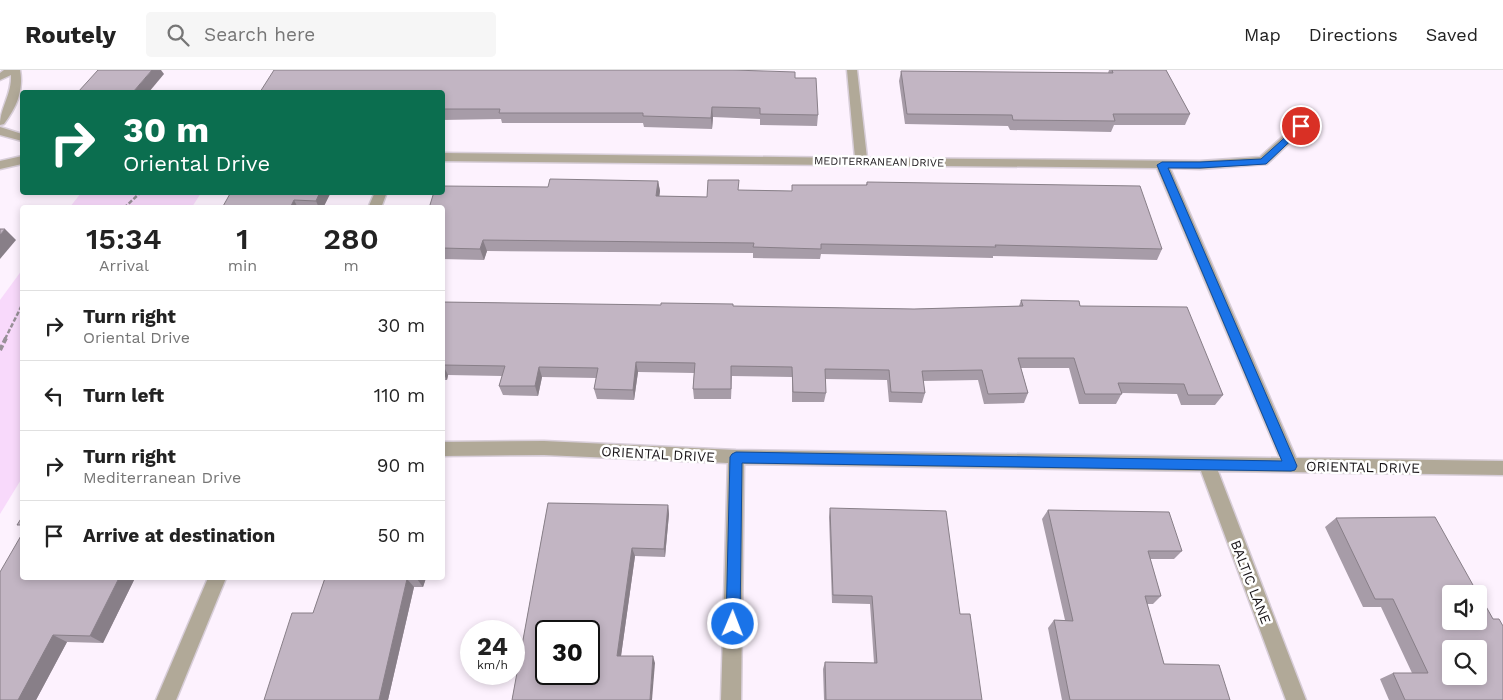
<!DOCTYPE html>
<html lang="en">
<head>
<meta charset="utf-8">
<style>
	:root { --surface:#fff; --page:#f6f6f6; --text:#222; --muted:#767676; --line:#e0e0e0 }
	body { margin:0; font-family:"Work Sans",sans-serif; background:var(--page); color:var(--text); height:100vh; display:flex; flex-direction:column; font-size:19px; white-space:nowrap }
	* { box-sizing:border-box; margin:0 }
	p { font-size:16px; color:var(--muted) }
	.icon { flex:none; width:28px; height:28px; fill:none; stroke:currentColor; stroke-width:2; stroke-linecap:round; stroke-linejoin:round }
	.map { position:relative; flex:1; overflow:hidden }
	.details { position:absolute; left:20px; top:135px; width:425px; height:375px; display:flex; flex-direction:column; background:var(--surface); border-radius:5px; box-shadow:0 2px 8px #0003 }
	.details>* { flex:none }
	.top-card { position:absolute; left:20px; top:20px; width:425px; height:105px; border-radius:5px; box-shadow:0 2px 8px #0003; background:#0b6e4f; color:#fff; overflow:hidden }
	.fabs { position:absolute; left:1442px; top:515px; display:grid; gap:10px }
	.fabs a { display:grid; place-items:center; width:45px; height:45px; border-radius:5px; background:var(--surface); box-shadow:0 2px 8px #0003; font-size:25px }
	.speed { position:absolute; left:460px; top:550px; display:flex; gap:10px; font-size:25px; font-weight:700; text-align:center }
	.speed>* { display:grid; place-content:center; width:65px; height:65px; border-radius:50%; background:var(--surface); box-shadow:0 2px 8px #0003; line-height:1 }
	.speed small { font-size:12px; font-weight:400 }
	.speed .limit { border:2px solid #111; border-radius:8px; background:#fff; color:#111 }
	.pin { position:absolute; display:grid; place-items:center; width:42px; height:42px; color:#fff; margin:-21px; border:2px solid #fff; border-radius:50%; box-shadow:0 1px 5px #0007 }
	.me { position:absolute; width:55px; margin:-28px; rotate:1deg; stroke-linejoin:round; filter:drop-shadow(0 0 4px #0008) }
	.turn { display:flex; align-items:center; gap:18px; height:105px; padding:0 20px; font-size:22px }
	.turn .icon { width:65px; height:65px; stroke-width:2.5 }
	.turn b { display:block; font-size:35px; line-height:42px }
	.eta { display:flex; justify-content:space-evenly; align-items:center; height:85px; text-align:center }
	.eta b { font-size:30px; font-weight:600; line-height:35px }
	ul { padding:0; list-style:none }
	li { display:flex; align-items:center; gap:15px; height:70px; padding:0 20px; border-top:1px solid var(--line) }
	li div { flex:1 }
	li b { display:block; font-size:19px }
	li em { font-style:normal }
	header { display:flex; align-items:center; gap:30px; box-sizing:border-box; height:70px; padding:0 25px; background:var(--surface); border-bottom:1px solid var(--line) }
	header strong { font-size:24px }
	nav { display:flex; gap:28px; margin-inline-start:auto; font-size:18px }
	.search { width:350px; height:45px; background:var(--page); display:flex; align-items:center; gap:12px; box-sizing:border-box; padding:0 18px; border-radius:5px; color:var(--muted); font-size:19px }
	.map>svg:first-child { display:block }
	.green { fill:#f8d9fb }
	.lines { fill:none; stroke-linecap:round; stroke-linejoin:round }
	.minor-casing { stroke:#d8ced9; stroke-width:3 }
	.path-far1 { stroke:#989098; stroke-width:2.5; stroke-dasharray:4.5 2; stroke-linecap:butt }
	.path { stroke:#989098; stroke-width:4; stroke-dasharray:5.5 2.5; stroke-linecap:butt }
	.minor { fill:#b1a998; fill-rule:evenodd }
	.wall { fill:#a79ca8 }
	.shaded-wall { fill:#887f88 }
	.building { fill:#c2b5c3; stroke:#887f88; fill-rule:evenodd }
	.route { fill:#1a73e8; stroke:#114b97 }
	.labels { text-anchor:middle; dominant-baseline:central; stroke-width:5; stroke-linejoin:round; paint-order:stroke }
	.far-street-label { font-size:11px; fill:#171317; stroke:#fff }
	.street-label { font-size:14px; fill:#171317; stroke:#fff }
</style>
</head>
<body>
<header>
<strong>Routely</strong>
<div class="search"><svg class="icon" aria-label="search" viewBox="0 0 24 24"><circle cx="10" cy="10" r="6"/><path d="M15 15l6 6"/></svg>Search here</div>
<nav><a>Map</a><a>Directions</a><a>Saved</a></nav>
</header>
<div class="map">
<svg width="1503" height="630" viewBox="0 0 1503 630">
	<rect width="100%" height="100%" fill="#fdf2fe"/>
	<g class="green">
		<path d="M81 123V122L201 123 192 137H70Z"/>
		<path d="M22 200V408L0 444V230Z"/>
	</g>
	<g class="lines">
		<defs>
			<g id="minor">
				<path d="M4 0H20C24 21 16 38 4 54L0 55C0 38 12 24 11 5L0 10V3Z"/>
				<path d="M847 0H857L867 88 1200 91 1260 87 1297 54H1305L1307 56 1305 58 1267 94 1200 99 1170 98 1296 388 1503 391V405L1218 401 1306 630H1286L1201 401 744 394 741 630H721L728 393 544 385 442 386V372L544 371 736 380 1280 388 1157 98 442 91V83L855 88Z"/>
				<path d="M0 57 22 64V71L0 65Z"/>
				<path d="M22 86V94L0 99V91Z"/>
				<path d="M375 122H387L381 138H368Z"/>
				<path d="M208 508H226L176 630H156Z"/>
			</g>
		</defs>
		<use href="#minor" class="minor-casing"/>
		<g class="path-far1">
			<path d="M124 138 141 122"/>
			<path d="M5 269 22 235"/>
		</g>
		<path class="path" d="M0 280 6 268"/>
		<use href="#minor" class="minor"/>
	</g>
	<g class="wall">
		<path d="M1109 0H1166L1190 44 1185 55H1114L1111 62 1010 60 1008 56 905 54 899 11 901 1 1108 3Z"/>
		<path d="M795 8 818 45 817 56 760 55V49L713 47 712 59 644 57 643 53H502L501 49 442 50V22Z"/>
		<path d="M658 111 660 121 659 126 707 127 739 120 792 121 866 115 867 112 1162 179 1157 190 993 186V188L821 184 820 189 753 188V183L487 181 484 190 442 189V138L548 117Z"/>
		<path d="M331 122 323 138H222Z"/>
		<path d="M1021 230 1080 236 1223 325 1215 335H1181L1177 324 1122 323 1116 334H1079L1069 298H1021L1028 323 1024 333 984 334 978 310 923 311 925 323 922 333 889 332 887 310 825 309 826 323 824 332H792V307L732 306 731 329H694L693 319 694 303 638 302 634 330 597 329 594 319 596 308 542 307 538 326 503 325 499 316 502 306 448 305 447 310H442V232L914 239 1019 236Z"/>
		<path d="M548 433 668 435 669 444 665 487 635 486 621 586 655 593 512 630Z"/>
		<path d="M830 438 960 544 982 630H824L823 599 825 592 874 593 870 534 832 533 829 447Z"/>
		<path d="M1048 440 1182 481 1174 489H1150L1161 526 1153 534H1147L1164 594 1230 630H1062L1048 558 1054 550H1065L1042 449Z"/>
		<path d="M1336 448 1503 630H1389L1380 609 1393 603H1412L1381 537H1363L1325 457Z"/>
		<path d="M22 508H135L103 573 67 572 36 630H0Z"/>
		<path d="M325 508H426L423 517H414L388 630H264L313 543Z"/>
	</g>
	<g class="shaded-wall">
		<path d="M152 0H161L164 4 149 22H133Z"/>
		<path d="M712 37 713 47 712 59 711 48Z"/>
		<path d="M658 111 660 121 658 137 656 126Z"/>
		<path d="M320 122H331L323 138H319L316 131Z"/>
		<path d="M294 130 298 138H290Z"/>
		<path d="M5 159 16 170 0 189V165Z"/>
		<path d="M483 170 487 181 484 190 480 179Z"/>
		<path d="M636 292 638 302 634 330 633 320Z"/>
		<path d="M443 295 448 305 447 310 442 301Z"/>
		<path d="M539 297 542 307 538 326 535 316Z"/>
		<path d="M668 435 669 444 665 487 664 479Z"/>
		<path d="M632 478 635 486 620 593 617 586Z"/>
		<path d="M119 508H135L103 573 90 566Z"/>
		<path d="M417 508H426L423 517 417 509Z"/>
		<path d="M407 509 414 517 388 630H379Z"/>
		<path d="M53 565 67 572 36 630H18Z"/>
		<path d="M653 586 655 593 652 630H650Z"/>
	</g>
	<g class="building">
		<path d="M98 0H152L133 22H78Z"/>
		<path d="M274 0H733L795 2V8H816L818 45 760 44V38L712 37 711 48 643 46V43H499L500 39H442V22H260Z"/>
		<path d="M1112 0H1166L1190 44H1113L1115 51 1013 50 1012 45 907 44 901 1 1113 3Z"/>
		<path d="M550 109 658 111 656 126 707 127 708 110H739L738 120 792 121V115H867V112L1140 116 1162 179 995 175 996 177 821 174V179L753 177 754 173 483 170 480 179 442 178V138H429L434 122H442V116L548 117Z"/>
		<path d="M231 122H320L316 131 294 130 290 138H222Z"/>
		<path d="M0 159H5L0 165Z"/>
		<path d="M1021 230 1079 231 1080 236 1187 237 1223 325H1188L1184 314 1118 313 1122 324H1085L1074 288H1018L1028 323 988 324 982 300 922 301 925 323 891 322 889 300 825 299 826 323 793 322 792 297 731 296V319H693L695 293 636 292 633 320 594 319 598 298 539 297 535 316H499L505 296 443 295 442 297V232L661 235V233L733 234V236L914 239 1023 236Z"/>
		<path d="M548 433 668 435 664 479 632 478 617 586H653L650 630H512ZM546 561H589V604H546Z"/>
		<path d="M830 438 946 441 960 544H970L982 630H826L825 592 877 593 872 526 833 525Z"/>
		<path d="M1048 440 1169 442 1182 481H1148L1161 526H1145L1164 594 1219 595 1230 630H1070L1054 550 1073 551Z"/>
		<path d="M22 447V455H17Z"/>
		<path d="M1435 447 1478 524H1451V551H1479V524L1493 549H1499L1503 556V630H1405L1393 603H1428L1393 529H1375L1336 448ZM1451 579H1479V606H1451Z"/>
		<path d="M22 464V508H119L90 566 53 565 18 630H0V502Z"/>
		<path d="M325 508H417V509H407L379 630H264L292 543H313Z"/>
	</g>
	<path class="route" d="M1301 53 1305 56 1304 58 1266 94 1200 98H1168L1297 396 1295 400 1291 401 742 393 740 554 738 558 733 560 728 558 726 554 730 387 732 384 736 382 1282 391 1157 95 1162 92H1200L1261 89Z"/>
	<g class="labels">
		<g class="far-street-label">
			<text transform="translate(879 92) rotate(1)">MEDITERRANEAN DRIVE</text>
		</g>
		<g class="street-label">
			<text transform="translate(658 384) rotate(3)">ORIENTAL DRIVE</text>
			<text transform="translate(1363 397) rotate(1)">ORIENTAL DRIVE</text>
			<text transform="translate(1251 512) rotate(69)">BALTIC LANE</text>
		</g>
	</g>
</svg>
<div class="fabs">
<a><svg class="icon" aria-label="sound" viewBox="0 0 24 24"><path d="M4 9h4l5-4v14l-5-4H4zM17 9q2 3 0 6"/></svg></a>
<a><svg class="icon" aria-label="search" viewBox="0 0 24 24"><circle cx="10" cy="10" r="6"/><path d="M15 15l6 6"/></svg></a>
</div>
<div class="speed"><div>24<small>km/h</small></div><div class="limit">30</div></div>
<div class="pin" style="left:1301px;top:56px;background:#d93025"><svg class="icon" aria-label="arrive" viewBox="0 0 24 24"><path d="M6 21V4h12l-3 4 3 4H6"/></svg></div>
<svg class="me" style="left:733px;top:554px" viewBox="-20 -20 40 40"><circle r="17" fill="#1a73e8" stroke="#fff" stroke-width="3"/><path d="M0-11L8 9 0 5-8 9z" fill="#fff"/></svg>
<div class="top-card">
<div class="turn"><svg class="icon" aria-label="right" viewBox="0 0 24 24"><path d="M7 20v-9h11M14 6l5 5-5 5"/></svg><div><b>30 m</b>Oriental Drive</div></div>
</div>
<section class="details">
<div class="eta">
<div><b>15:34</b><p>Arrival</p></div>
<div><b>1</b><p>min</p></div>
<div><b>280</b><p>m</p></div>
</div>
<ul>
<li><svg class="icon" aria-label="right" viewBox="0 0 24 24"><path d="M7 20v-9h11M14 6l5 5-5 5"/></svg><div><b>Turn right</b><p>Oriental Drive</p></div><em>30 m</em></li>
<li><svg class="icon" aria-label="left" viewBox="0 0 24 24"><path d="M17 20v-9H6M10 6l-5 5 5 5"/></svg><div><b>Turn left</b></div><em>110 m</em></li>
<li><svg class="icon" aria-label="right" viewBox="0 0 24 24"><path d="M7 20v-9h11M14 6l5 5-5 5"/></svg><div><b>Turn right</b><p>Mediterranean Drive</p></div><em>90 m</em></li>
<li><svg class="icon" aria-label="arrive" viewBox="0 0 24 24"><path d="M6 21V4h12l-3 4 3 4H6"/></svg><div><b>Arrive at destination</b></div><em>50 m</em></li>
</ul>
</section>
</div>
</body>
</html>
